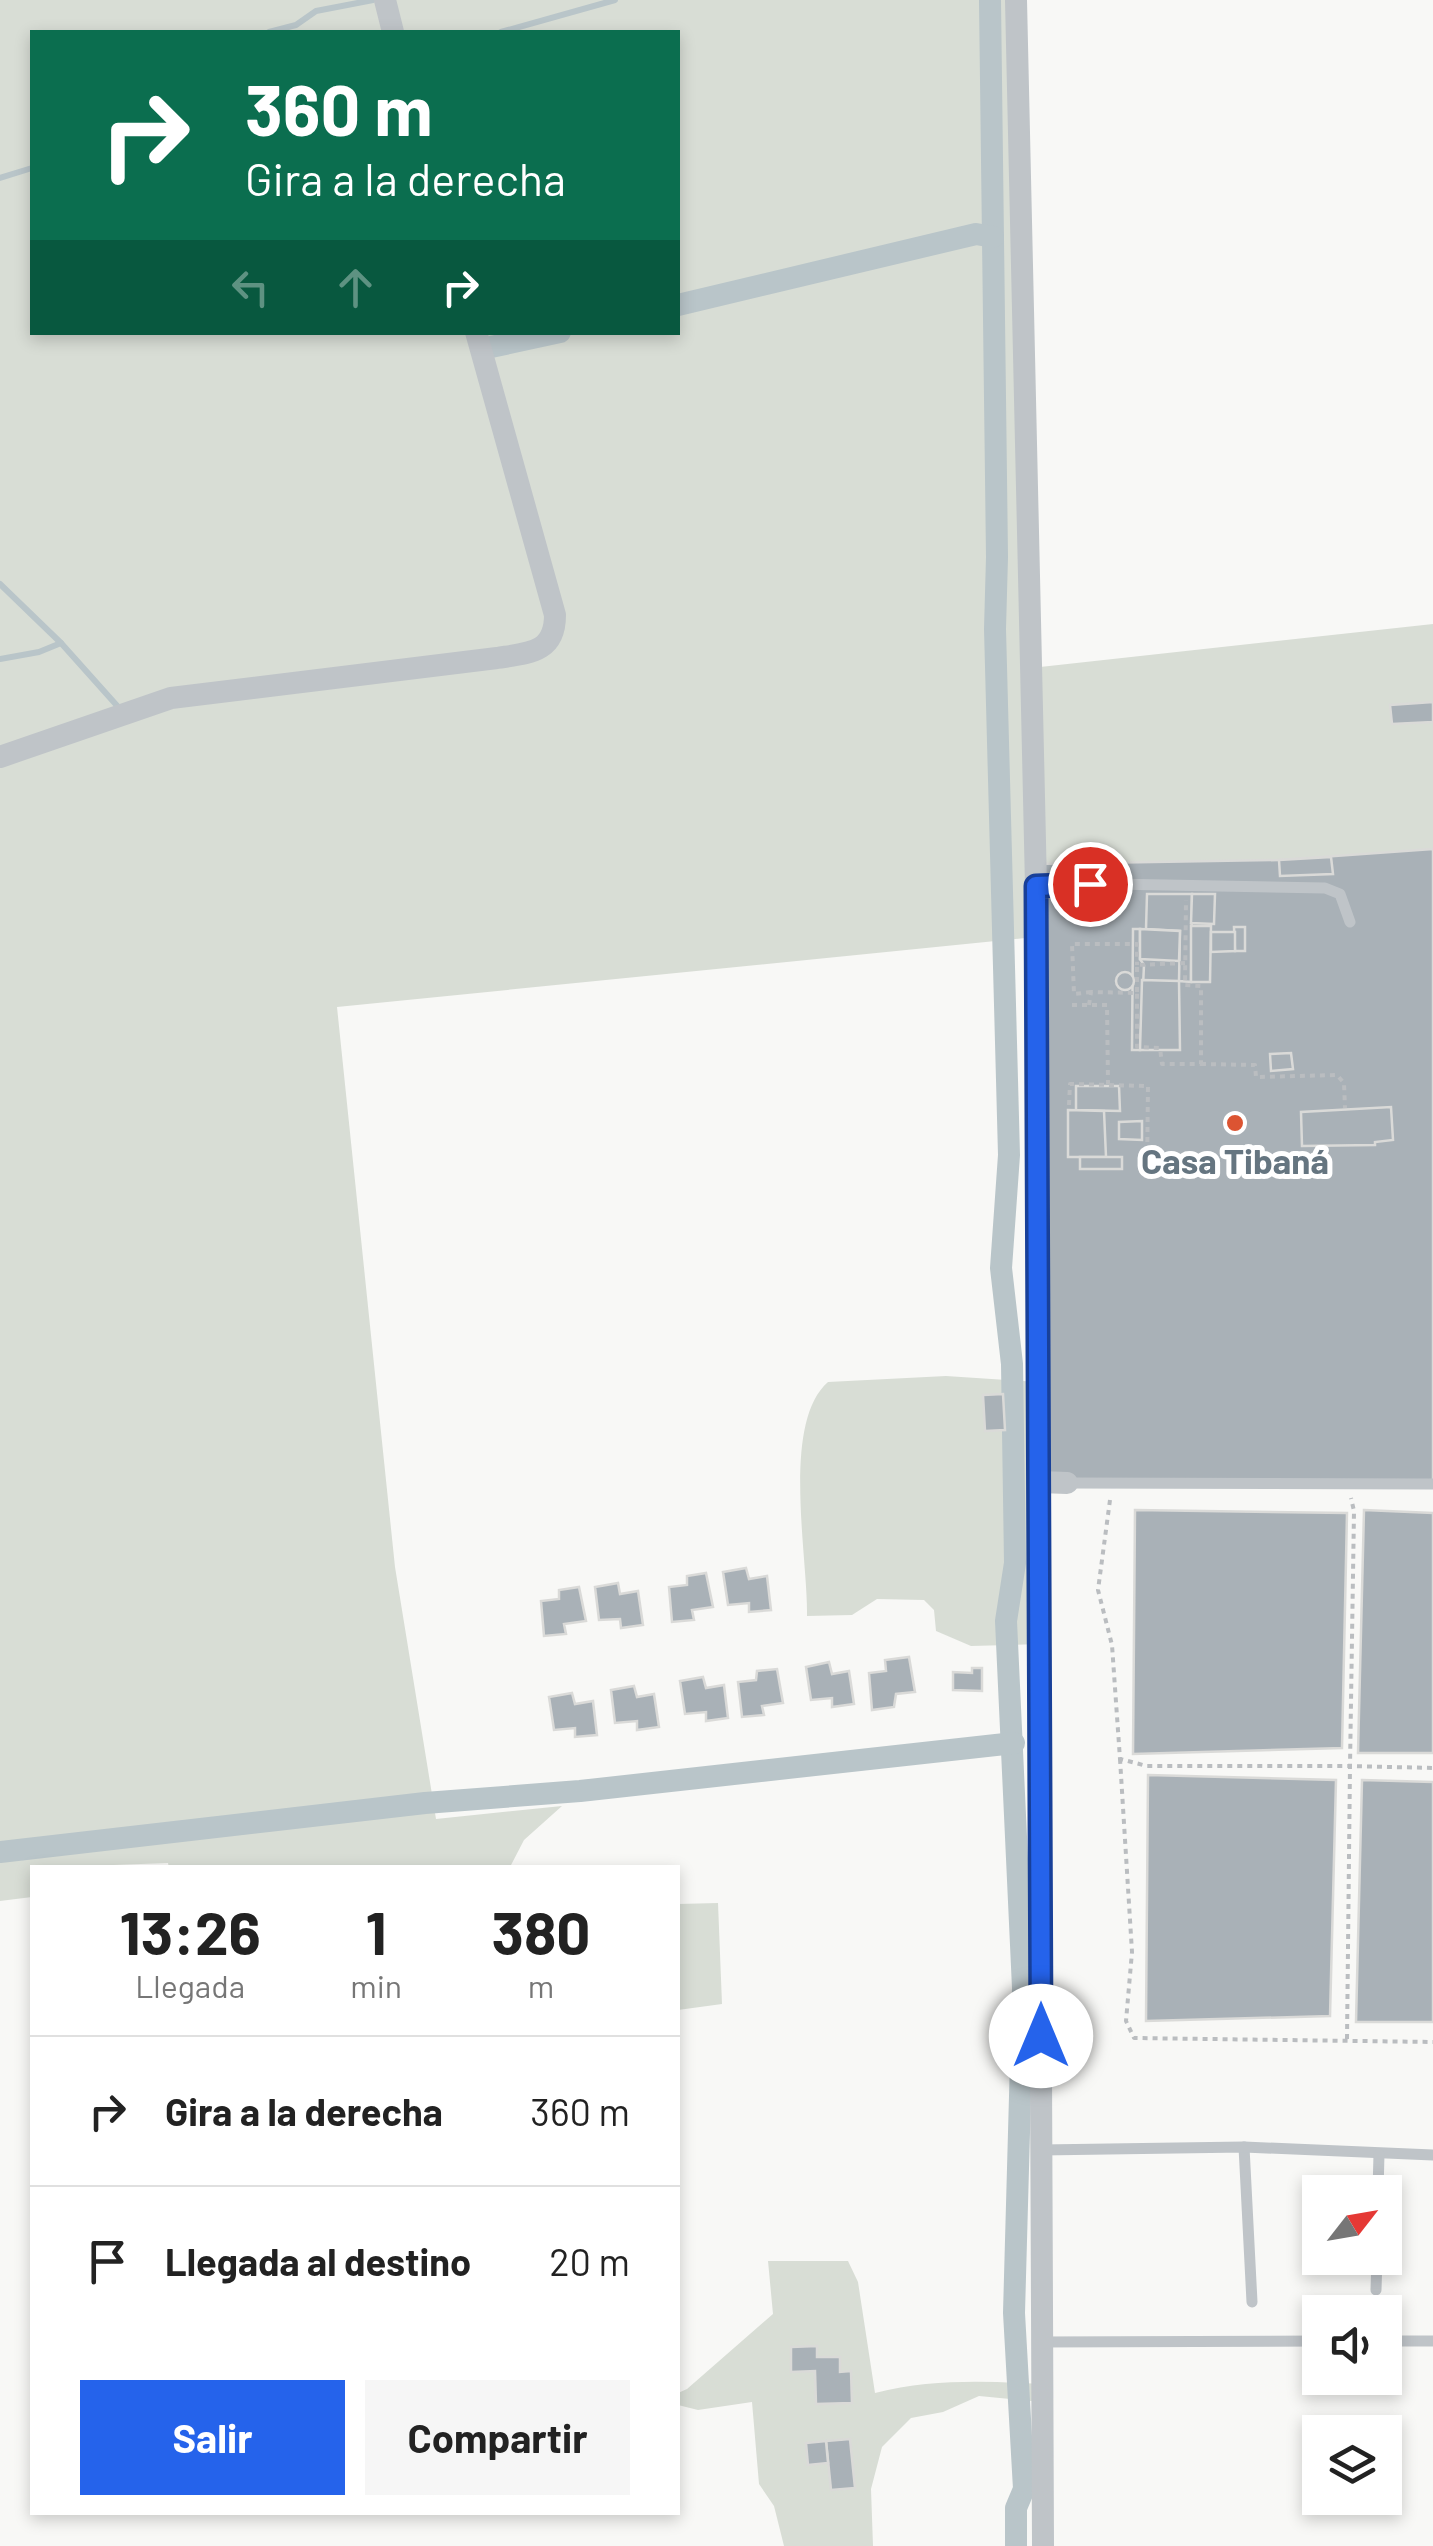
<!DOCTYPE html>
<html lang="es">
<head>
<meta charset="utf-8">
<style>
	:root { --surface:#fff; --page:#f6f6f6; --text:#222; --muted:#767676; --line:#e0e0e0; --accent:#2563eb }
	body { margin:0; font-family:Barlow,sans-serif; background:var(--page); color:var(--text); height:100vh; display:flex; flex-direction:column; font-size:38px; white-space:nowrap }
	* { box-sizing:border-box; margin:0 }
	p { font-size:32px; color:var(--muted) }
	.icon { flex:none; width:55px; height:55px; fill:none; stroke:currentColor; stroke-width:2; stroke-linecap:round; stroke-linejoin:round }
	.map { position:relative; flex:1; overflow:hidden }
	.sheet { position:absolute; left:30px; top:1865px; width:650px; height:650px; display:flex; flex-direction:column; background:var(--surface); border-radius:0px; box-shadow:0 5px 15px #0003 }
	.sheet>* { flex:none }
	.guide { position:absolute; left:30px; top:30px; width:650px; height:305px; border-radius:0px; box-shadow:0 5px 15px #0003; background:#0b6e4f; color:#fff; overflow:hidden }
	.needle { width:65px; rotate:59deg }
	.controls { position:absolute; left:1302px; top:2175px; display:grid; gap:20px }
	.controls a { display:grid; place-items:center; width:100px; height:100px; border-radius:0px; background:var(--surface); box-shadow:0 5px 15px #0003; font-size:50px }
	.pin { position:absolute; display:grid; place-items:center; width:85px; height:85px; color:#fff; margin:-42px; border:5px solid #fff; border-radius:50%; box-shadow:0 2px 10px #0007 }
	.me { position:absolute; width:110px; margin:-55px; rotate:0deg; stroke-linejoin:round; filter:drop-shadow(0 0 8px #0008) }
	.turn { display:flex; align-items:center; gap:35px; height:210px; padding:0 50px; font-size:45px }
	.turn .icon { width:130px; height:130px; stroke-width:2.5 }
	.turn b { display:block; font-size:70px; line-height:85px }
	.lanes { display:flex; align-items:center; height:95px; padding:0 50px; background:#0003; justify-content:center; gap:50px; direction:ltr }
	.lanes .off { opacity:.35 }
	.eta { display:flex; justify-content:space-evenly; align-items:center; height:170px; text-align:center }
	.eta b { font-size:60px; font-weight:700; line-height:70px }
	.button { display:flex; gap:20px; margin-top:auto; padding:20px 50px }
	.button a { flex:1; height:115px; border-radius:0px; background:var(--accent); color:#fff; font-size:40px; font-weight:700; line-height:115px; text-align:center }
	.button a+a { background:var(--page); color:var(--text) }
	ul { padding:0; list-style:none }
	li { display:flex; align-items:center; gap:30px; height:150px; padding:0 50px; border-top:2px solid var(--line) }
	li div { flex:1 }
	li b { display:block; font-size:38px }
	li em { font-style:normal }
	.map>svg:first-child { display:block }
	.green { fill:#d8ddd5; fill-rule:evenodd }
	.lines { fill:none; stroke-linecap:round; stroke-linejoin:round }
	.stream { stroke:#b9c5c9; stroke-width:6 }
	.canal { stroke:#b9c5c9; stroke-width:22 }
	.building { fill:#a9b1b7; stroke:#dadad8; stroke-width:2.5 }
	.path { stroke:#babdc0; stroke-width:4; stroke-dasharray:5 5; stroke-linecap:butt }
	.service { stroke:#bfc4c8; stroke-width:11 }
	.minor { stroke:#bfc4c8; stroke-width:22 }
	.route-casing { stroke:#184099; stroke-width:25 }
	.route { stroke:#2563eb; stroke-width:18 }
	.poi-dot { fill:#dc5432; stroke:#fff; stroke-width:4 }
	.labels { text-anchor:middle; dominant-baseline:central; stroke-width:10; stroke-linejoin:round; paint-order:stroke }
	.poi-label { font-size:35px; font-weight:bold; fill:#657580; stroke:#fff }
</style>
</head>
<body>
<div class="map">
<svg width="1433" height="2546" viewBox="0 0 1433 2546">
	<rect width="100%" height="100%" fill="#f8f8f6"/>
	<g class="green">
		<path d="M0 0H1016L1031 668 1433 624V849L1279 860 1034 864 1035 937 337 1007 395 1567 436 1819 562 1806 524 1840 510 1867 169 1868 168 1863 32 1868V1897L0 1901ZM32 32H678V332H32Z"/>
		<path d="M946 1376 1038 1382 1040 1644 971 1646 936 1631 934 1610 924 1600 877 1599 852 1615 807 1616C808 1556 781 1423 828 1382Z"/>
		<path d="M718 1903 722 2004 678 2010V1904Z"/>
		<path d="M768 2261H848L858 2282 875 2393C931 2379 983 2381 1040 2384L1041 2402 979 2396 943 2412 911 2418 882 2447 871 2489 873 2546H784L774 2506 759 2484 752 2402 698 2410 678 2405V2393L687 2389 773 2314Z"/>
	</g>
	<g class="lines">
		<g class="stream">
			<path d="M269 32 296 25 316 11 373 0"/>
			<path d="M501 32 615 0"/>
			<path d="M0 178 32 168"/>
			<path d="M0 584 61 643 120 709"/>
			<path d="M0 659 39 652 61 643"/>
		</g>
		<g class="canal">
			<path d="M990 0 997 557 995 629 1009 1155 1001 1268 1012 1364 1015 1563 1006 1621 1023 1988 1014 2313 1024 2489 1016 2508V2546"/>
			<path d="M678 305 976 234 993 237"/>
			<path d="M491 347 560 332"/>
			<path d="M0 1852 425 1803 580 1791 1014 1743"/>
		</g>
	</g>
	<g class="building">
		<path d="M1433 702V722L1392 724 1390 705Z"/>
		<path d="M1433 849V1484L1040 1482 1034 864 1279 860Z"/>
		<path d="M1331 857 1333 874 1280 876 1279 860Z"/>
		<path d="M1147 894H1192L1191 982 1179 981 1180 931 1146 929Z"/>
		<path d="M1192 894H1215L1214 924 1191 923Z"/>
		<path d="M1191 926H1211L1210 982H1191Z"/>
		<path d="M1234 927H1245V951H1235Z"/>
		<path d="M1133 929H1140V959L1144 965 1140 1050H1132Z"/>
		<path d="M1140 929 1180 931 1179 961 1140 959Z"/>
		<path d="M1211 932H1235V951L1211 952Z"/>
		<circle cx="1125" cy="981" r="9"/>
		<path d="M1142 980 1179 981 1180 1050H1140Z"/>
		<path d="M1291 1053 1293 1069 1271 1071 1270 1054Z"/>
		<path d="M1076 1086H1119L1120 1111 1076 1110Z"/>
		<path d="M1391 1107 1393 1140 1375 1142V1145L1302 1146 1301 1112Z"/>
		<path d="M1068 1110 1104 1111 1106 1157H1068Z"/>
		<path d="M1142 1121V1140L1119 1139V1122Z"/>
		<rect x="1080" y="1157" width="42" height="12"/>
		<path d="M1003 1394 1005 1430 985 1431 983 1395Z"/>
		<path d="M1135 1510 1347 1513 1342 1748 1133 1754Z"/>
		<path d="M1364 1510 1433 1513V1753H1358Z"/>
		<path d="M746 1568 749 1579 767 1576 771 1610 749 1612V1603L728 1605 723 1572Z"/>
		<path d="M706 1573 713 1607 692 1610 694 1620 672 1622 669 1587 687 1585V1576Z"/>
		<path d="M618 1583 620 1594 638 1591 643 1625 621 1628 620 1619 599 1620 595 1587Z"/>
		<path d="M579 1587 586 1621 564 1624 566 1634 544 1636 541 1601 559 1599V1590Z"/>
		<path d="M909 1657 915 1692 896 1694 894 1707 872 1710 869 1673 886 1671 885 1660Z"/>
		<path d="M829 1662 832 1674 849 1671 854 1704 832 1707V1698L811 1700 806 1667Z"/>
		<path d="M972 1668H982V1691L953 1690V1672L972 1673Z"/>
		<path d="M777 1669 783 1703 762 1706 764 1715 742 1717 738 1682 756 1680 757 1671Z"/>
		<path d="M703 1677 706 1688 724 1685 728 1718 706 1721V1712L685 1714 680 1681Z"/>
		<path d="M634 1686 637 1697 654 1694 659 1727 637 1730V1721L615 1723 611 1690Z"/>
		<path d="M572 1693 575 1704 593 1701 597 1735 575 1737V1728L554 1730 549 1697Z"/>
		<path d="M1148 1775 1336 1780 1330 2016 1146 2021Z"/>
		<path d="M1362 1780 1433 1782V2022H1356Z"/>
		<path d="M817 2346V2357H840V2372L851 2371 852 2403 816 2404 815 2371 791 2372V2347Z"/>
		<path d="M850 2439 855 2488 831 2490 826 2441Z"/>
		<path d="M826 2441 828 2463 808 2465 806 2443Z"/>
	</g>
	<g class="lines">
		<g class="path">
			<path d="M1091 992 1074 994 1072 944H1137V965"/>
			<path d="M1137 992V965L1185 963"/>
			<path d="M1072 1005H1107L1108 1084"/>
			<path d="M1089 1005 1091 992 1137 993V1047L1160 1048 1162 1064H1201V986L1185 985 1186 900"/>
			<path d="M1201 1064 1255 1065 1256 1077 1337 1075 1344 1083 1345 1108"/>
			<path d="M1069 1105 1070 1084 1148 1086 1147 1172"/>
			<path d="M1110 1500 1098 1590 1112 1645 1120 1759 1147 1766H1350L1354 1511 1351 1498"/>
			<path d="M1120 1759 1132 1952 1126 2021 1134 2038 1433 2042"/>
			<path d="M1347 2039 1350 1766 1433 1768"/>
		</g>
		<g class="service">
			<path d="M1036 886 1058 883 1325 888 1340 894 1350 922"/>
			<path d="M1067 1483 1433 1484"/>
			<path d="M1244 2147 1252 2302"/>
			<path d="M1041 2150 1244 2147 1433 2155"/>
			<path d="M1378 2192 1379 2154"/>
			<path d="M1376 2290 1377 2258"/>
			<path d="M1385 2341H1433"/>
			<path d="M1040 2342 1320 2341"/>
		</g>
		<g class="minor">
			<path d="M385 0 393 32"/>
			<path d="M1016 0 1036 886 1043 2546"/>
			<path d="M0 757 171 698 497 658C529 653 555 653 555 615L476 332"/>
			<path d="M1040 1482 1067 1483"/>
		</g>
	</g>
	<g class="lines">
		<defs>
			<path id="route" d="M1041 2036 1036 886 1090 884"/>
		</defs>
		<use href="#route" class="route-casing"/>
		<use href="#route" class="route"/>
	</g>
	<circle class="poi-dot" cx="1235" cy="1123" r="10"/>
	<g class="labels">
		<g class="poi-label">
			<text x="1235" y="1160">Casa Tibaná</text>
		</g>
	</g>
</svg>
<div class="controls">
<a><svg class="needle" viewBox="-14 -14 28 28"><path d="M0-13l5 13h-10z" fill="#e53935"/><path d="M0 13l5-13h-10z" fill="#767676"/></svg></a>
<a><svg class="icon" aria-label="sound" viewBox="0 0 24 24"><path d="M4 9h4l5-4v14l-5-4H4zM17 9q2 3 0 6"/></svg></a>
<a><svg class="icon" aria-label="layers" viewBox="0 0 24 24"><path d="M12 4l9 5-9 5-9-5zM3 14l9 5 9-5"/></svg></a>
</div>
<div class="pin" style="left:1090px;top:884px;background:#d93025"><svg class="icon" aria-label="arrive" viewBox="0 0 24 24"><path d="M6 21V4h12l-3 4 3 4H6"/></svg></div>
<svg class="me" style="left:1041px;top:2036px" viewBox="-20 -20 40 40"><circle r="19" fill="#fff"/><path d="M0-13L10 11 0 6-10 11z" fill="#2563eb"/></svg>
<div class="guide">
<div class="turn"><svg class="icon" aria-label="right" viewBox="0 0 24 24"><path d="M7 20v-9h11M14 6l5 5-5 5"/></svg><div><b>360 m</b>Gira a la derecha</div></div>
<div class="lanes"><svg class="icon off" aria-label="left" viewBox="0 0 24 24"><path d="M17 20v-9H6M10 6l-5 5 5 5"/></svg><svg class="icon off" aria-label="ahead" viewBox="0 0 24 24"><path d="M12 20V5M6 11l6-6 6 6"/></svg><svg class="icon" aria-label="right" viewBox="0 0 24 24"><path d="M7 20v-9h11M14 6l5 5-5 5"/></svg></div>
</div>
<section class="sheet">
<div class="eta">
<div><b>13:26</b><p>Llegada</p></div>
<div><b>1</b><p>min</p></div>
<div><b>380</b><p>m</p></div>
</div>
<ul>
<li><svg class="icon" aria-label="right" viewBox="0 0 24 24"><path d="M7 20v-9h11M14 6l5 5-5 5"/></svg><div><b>Gira a la derecha</b></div><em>360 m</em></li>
<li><svg class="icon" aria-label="arrive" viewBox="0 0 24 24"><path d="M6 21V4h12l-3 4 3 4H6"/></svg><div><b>Llegada al destino</b></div><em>20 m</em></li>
</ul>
<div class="button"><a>Salir</a><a>Compartir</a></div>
</section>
</div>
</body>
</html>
